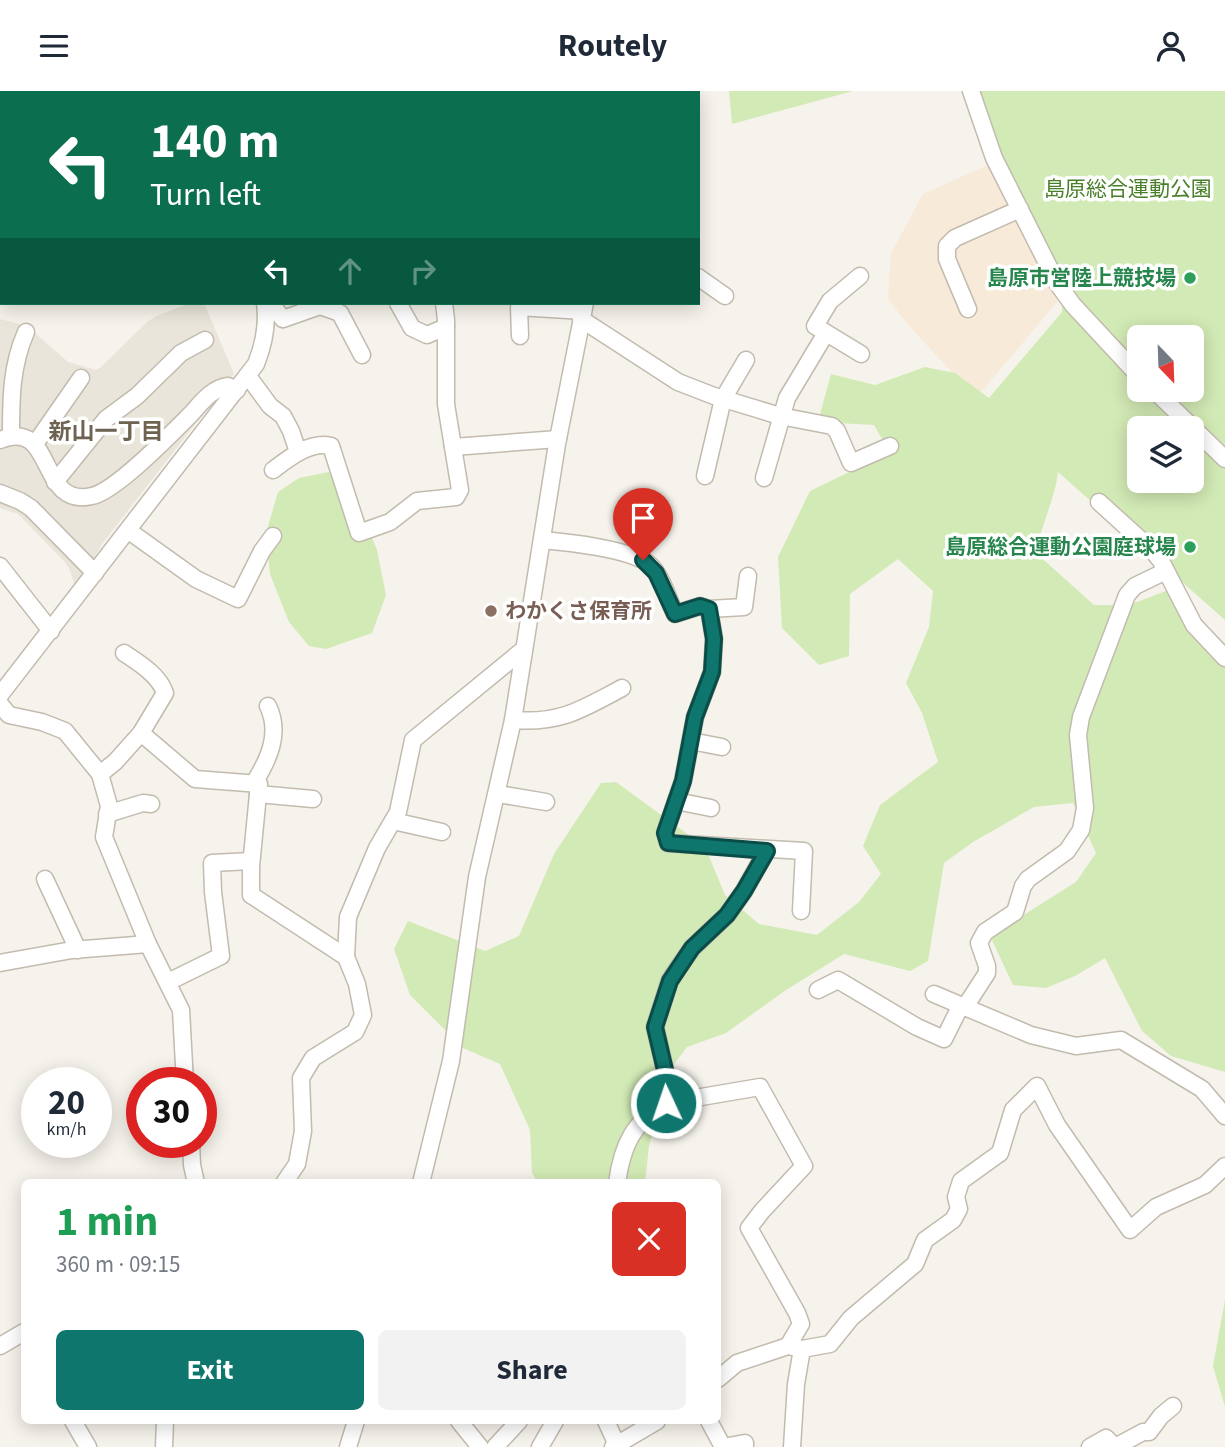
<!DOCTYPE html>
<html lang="en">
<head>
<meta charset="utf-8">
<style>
	:root { --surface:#fff; --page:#f2f2f3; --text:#1f2937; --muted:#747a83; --accent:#0f766e }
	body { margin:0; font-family:"Source Sans 3","Noto Sans JP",sans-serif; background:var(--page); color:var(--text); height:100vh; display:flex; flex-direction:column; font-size:26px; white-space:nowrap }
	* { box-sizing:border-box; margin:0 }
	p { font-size:23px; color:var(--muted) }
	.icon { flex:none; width:38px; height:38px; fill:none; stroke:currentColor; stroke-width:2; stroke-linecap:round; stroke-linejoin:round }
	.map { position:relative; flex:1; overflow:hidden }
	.panel { position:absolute; left:21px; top:1088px; width:700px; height:245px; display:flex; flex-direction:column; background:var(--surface); border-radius:10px; box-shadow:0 4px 18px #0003 }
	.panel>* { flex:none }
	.hud { position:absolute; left:0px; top:0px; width:700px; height:214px; box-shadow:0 4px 18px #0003; background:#0b6e4f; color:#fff; overflow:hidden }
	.needle { width:46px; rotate:157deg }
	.tools { position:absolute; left:1127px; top:234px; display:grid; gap:14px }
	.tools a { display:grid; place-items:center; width:77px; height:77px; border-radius:10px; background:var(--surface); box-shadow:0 4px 18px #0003; font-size:35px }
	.speed { position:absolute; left:21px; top:976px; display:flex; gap:14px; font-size:35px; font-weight:700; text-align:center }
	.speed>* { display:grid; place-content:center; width:91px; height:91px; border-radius:50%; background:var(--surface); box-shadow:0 4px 18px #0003; line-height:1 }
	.speed small { font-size:18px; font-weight:400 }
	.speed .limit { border:10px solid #d22; background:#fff; color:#111 }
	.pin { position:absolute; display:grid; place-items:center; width:60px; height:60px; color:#fff; margin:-72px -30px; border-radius:50% 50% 50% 0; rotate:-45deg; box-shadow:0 0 7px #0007 }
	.pin .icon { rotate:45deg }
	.me { position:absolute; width:77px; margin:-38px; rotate:357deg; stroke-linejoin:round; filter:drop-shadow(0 0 5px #0008) }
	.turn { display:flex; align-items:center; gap:24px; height:147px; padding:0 35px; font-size:32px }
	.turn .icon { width:91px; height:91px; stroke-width:2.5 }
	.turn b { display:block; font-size:49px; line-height:60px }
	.lanes { display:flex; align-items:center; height:66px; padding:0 35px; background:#0003; justify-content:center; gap:35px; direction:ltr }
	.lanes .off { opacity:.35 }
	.round { display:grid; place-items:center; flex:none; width:74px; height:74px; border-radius:10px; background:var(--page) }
	.head { display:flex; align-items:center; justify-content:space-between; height:119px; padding:0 35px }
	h1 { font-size:42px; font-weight:700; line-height:52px; color:#1e9e55 }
	.action { display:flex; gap:14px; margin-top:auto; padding:14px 35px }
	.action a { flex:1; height:80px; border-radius:10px; background:var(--accent); color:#fff; font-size:28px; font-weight:700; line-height:80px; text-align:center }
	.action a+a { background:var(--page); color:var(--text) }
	header { display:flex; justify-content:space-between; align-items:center; height:91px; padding:0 35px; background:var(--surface); font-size:32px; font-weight:700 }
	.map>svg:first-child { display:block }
	.residential { fill:#eae5da }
	.commercial { fill:#f7ead8 }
	.education { fill:#efe8d6 }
	.green { fill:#d2eab5; fill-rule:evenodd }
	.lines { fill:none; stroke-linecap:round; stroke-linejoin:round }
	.minor-casing { stroke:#c2bbae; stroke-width:19 }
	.minor { stroke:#fff; stroke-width:16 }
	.route-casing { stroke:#0a4d48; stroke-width:18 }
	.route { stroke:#0f766e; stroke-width:12 }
	.leisure-dot { fill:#2e9e5b; stroke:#fff; stroke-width:2.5 }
	.education-dot { fill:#8d6e63; stroke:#fff; stroke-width:2.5 }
	.labels { text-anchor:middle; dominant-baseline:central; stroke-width:7; stroke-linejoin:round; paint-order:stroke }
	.park-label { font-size:21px; fill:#4a7f2a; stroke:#fff }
	.leisure-label { font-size:21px; font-weight:bold; fill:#27864d; stroke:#fff; text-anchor:end }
	.education-label { font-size:21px; font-weight:bold; fill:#785e54; stroke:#fff; text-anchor:start }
	.neighbourhood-label { font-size:23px; font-weight:bold; fill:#6e6250; stroke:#fff }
</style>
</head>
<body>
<header><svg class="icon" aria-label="menu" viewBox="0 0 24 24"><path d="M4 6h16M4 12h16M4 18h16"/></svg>Routely<svg class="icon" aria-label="person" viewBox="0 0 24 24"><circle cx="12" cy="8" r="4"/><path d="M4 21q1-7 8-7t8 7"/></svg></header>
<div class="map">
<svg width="1225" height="1356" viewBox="0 0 1225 1356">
	<rect width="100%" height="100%" fill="#f6f3ec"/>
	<path class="residential" d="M191 212H204L234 283 102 453 76 498 69 477 63 469 18 423 0 417V228L27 235 68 271 96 279 101 276 146 232 156 225Z"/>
	<path class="commercial" d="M990 73 1058 210 976 307 910 236 888 208 891 162 923 103Z"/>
	<rect class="education" x="91" y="0" width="438" height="2"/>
	<g class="green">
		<path d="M729 0H853L732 33Z"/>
		<path d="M979 0H1225V529L1058 381C1055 408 1041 434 1036 462L1094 514H1129L1166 500 1189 521 1225 575V981L1171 965 1142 940 1105 867 1075 885 1046 897 1013 894 990 845 1076 791 1096 762 1073 712 1034 716 973 751 944 772 928 870 910 880 844 863 786 899 726 942 687 956 669 980 649 1055 645 1092H538L532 1082 530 1039 500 973 463 957 410 904 394 858 408 830 485 860 519 845 554 763 601 692 616 691 705 756 725 804 759 833 817 844 859 811 881 783 863 755 880 714 938 671 922 622 906 592 929 536 933 500 898 468 850 503 849 565 819 574 782 537 778 466 810 400 874 369 885 353 874 334 818 331 831 283 875 294 925 276 955 282 989 307 1062 221 1061 189 1000 60ZM1139 247H1192V299H1139ZM1139 338H1192V390H1139Z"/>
		<path d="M329 381 356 408 377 459 386 504 372 542 326 558 309 555 289 531 270 483 266 442 278 401 299 387Z"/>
		<path d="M1225 1209V1316L1213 1275Z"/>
	</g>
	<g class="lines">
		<defs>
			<g id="minor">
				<path d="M43 0 44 2"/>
				<path d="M537 0V2"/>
				<path d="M971 0 994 67 1057 192 1073 214 1139 285"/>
				<path d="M12 2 13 0"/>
				<path d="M636 2V0"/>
				<path d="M0 16 2 14"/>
				<path d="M0 143 2 141"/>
				<path d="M0 181H2"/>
				<path d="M860 185 830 210 815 235 861 263"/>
				<path d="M698 186 725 205"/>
				<path d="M398 212 412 237 427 244 446 236"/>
				<path d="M266 215 276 219 283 228 320 215 340 222 362 264"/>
				<path d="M968 218 947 168V155L955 147 1020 118"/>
				<path d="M581 228 678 291 714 305 780 325 832 335 837 340 851 372 890 355"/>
				<path d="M520 245 519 216 583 220"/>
				<path d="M248 285 270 315 283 325 291 340 298 361"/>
				<path d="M1154 299 1225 368"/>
				<path d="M11 345C11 308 11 275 26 241"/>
				<path d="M0 349C56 326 37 418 92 405 116 400 171 343 191 323 201 312 212 297 228 295L237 299"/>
				<path d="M35 353 81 287"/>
				<path d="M453 356 558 348"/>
				<path d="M273 379C289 367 310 350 331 355L359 442 390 431 417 410 456 406 460 399 446 313V229L444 212"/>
				<path d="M705 385 723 308 746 269"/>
				<path d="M764 387 787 307 826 242"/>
				<path d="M55 391 106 328 137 305 181 262 205 249"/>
				<path d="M0 402 20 410 31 417 95 482"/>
				<path d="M1099 411 1153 460 1161 470 1194 534 1225 567"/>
				<path d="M129 440 196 488 238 508 262 460 273 445"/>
				<path d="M542 449C566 451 632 458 650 474 662 485 668 508 675 523L700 515 709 518 744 516 748 485"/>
				<path d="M0 475 51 540"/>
				<path d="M709 518 714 548 712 581 695 626 683 690 665 742 668 752 804 760 801 820"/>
				<path d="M124 562C139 572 159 584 165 602L141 642"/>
				<path d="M0 604 256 273C264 253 268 234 265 212"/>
				<path d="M0 613 9 624 42 631 65 640 100 683 109 715 104 746 148 853 181 919 185 992"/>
				<path d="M513 629C561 633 582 618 622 597"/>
				<path d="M691 650 722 656"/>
				<path d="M100 683 115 671 141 642 195 688 259 693 251 775V804L346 866"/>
				<path d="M254 692C269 668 281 642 268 615"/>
				<path d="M258 703 313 708"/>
				<path d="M498 703 546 711"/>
				<path d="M676 710 711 717"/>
				<path d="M107 723 143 712 151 713"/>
				<path d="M393 730 442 741"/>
				<path d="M45 788 78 859"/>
				<path d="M0 872 72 859 148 853"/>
				<path d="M168 891 221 865 213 801 212 772 251 770"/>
				<path d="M818 899 838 889 917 936 944 948 961 914"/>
				<path d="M934 903 1031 944 1076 955 1121 949 1202 998 1225 1025"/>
				<path d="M965 916 987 882V875L979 852 985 841 1015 821 1023 795 1028 788 1067 760 1081 739 1085 717 1078 644 1081 626 1127 504 1135 495 1166 480"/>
				<path d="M666 1012 760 996 804 1075 762 1120 749 1137 797 1222 801 1233 788 1255"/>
				<path d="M191 1052 192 1074 196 1092"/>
				<path d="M284 1092 297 1073 303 1040 301 987 313 967 355 941 363 924 357 893 346 866 348 826 377 757 398 721 413 649 524 558"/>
				<path d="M421 1092 451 970 477 786 513 629 557 353 585 212"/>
				<path d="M617 1092C622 1055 633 1031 666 1012L665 979 655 936 670 889 692 857 727 824 744 800 767 759"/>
				<path d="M0 1255 24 1241"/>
				<path d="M718 1288 737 1272 788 1255 802 1258 830 1253 851 1227 915 1173 925 1149 953 1129 959 1118 956 1106 961 1090 1000 1062 1013 1019 1037 995 1057 1034 1130 1139 1156 1116 1205 1094 1225 1075"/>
				<path d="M73 1330 88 1356"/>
				<path d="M459 1330 480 1356"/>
				<path d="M606 1330 617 1354"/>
				<path d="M709 1330 723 1356 745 1352V1356"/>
				<path d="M164 1356 165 1330"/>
				<path d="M348 1356 356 1330"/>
				<path d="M495 1356 519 1330"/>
				<path d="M540 1356 555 1330"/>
				<path d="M613 1356 657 1330"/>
				<path d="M792 1356 796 1293 802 1258"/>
				<path d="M1090 1356 1106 1347 1115 1356 1143 1341H1149L1161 1325 1173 1315"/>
			</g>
		</defs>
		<use href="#minor" class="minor-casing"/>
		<use href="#minor" class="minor"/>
	</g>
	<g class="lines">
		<defs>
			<path id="route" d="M643 469 656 482 675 523 700 515 709 518 714 548 712 581 695 626 683 690 665 742 668 752 767 760 744 800 727 824 692 857 670 890 655 936 665 979 666 1012"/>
		</defs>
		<use href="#route" class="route-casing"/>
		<use href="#route" class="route"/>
	</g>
	<g class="leisure-dot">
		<circle cx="1190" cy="187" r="7"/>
		<circle cx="1190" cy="456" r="7"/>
	</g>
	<circle class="education-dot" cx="491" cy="520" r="7"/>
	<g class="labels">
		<g class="park-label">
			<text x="1128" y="98">島原総合運動公園</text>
		</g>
		<g class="leisure-label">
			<text x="1176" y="187">島原市営陸上競技場</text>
			<text x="1176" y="456">島原総合運動公園庭球場</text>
		</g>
		<g class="education-label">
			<text x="505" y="520">わかくさ保育所</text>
		</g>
		<g class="neighbourhood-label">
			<text x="106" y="340">新山一丁目</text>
		</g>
	</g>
</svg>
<div class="tools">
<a><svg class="needle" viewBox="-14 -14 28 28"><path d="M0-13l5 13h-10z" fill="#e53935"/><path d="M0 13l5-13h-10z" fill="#747a83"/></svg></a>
<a><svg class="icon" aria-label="layers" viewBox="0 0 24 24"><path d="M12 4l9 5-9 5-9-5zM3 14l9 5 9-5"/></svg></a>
</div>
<div class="speed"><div>20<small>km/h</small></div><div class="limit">30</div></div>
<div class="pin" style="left:643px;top:469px;background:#d93025"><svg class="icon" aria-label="arrive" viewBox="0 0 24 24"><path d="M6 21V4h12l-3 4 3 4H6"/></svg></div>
<svg class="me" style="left:666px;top:1012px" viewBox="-20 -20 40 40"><circle r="17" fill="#0f766e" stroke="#fff" stroke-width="3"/><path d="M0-11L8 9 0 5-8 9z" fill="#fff"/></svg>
<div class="hud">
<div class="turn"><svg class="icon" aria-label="left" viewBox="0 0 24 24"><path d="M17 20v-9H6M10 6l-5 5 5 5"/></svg><div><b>140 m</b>Turn left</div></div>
<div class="lanes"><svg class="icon" aria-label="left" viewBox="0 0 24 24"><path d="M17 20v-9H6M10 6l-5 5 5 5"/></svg><svg class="icon off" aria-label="ahead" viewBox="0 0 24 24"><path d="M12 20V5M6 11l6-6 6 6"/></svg><svg class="icon off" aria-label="right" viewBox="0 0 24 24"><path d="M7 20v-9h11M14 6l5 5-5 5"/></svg></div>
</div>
<section class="panel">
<div class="head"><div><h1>1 min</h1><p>360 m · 09:15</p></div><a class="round" style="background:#d93025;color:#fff"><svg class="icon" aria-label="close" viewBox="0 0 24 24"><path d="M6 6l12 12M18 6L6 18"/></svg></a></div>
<div class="action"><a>Exit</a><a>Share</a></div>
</section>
</div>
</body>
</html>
